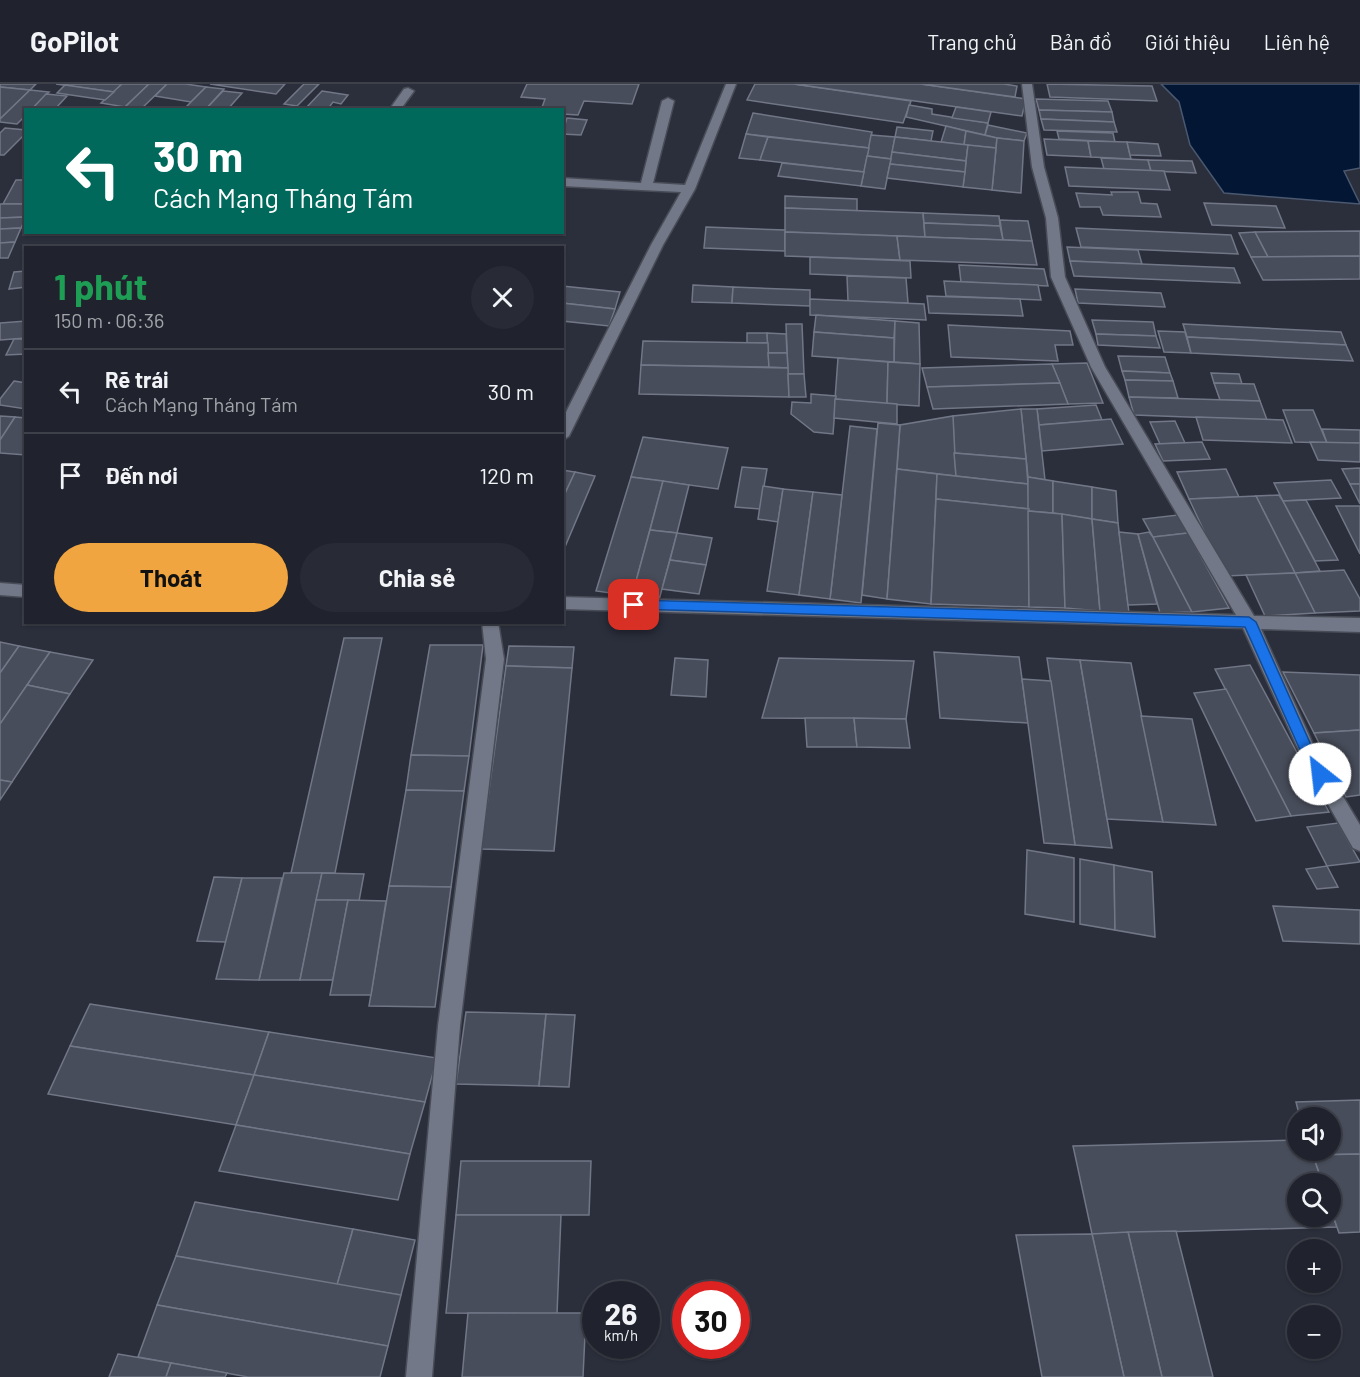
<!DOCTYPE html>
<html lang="vi">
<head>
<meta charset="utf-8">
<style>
	:root { --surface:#20232d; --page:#282b35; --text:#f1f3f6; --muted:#a2a4aa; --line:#3d4049; --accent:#f1a540 }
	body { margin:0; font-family:Barlow,sans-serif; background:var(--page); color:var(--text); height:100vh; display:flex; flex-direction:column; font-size:22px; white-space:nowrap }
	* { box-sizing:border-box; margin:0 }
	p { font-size:20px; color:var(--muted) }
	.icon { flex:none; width:33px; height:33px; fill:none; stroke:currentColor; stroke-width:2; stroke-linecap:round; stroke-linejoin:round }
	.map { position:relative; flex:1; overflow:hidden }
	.drawer { position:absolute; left:24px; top:162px; width:540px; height:378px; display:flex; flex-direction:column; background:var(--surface); border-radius:0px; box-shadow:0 2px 4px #0004,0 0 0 2px var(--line) }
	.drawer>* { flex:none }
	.hud { position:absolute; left:24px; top:24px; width:540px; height:126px; border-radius:0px; box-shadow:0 2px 4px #0004,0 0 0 2px var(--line); background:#00695c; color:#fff; overflow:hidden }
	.tools { position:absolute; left:1287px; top:1023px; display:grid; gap:12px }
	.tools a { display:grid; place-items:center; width:54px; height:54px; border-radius:50%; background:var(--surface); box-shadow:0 2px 4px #0004,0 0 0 2px var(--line); font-size:30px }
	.speed { position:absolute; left:582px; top:1197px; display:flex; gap:12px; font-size:30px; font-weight:700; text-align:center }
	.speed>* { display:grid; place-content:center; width:78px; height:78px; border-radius:50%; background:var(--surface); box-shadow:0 2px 4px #0004,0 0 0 2px var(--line); line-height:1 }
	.speed small { font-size:15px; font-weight:400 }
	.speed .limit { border:9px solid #d22; background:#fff; color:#111 }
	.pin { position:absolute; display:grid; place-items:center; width:51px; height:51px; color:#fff; margin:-26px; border-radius:12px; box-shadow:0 3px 9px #0006 }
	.me { position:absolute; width:66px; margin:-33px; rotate:331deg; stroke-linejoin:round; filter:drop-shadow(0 0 4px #0008) }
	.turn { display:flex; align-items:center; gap:21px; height:126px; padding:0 30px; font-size:27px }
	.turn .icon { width:78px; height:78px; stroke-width:2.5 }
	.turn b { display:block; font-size:42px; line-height:51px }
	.round { display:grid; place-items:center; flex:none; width:63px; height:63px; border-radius:32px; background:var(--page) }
	.overview { display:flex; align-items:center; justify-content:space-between; height:102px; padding:0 30px }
	h1 { font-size:36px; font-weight:700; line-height:45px; color:#1e9e55 }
	.primary-button { display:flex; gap:12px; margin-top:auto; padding:12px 30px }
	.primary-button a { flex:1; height:69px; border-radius:36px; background:var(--accent); color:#111; font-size:24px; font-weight:700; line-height:69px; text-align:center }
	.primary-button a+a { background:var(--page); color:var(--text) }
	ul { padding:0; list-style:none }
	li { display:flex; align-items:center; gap:18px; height:84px; padding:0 30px; border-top:2px solid var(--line) }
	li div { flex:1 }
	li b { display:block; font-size:22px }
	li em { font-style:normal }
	header { display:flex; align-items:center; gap:36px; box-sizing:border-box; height:84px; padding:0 30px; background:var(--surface); border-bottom:2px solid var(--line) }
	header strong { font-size:28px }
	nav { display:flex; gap:33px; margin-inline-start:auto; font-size:21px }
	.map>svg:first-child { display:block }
	.water { fill:#031634; stroke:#4a5870; stroke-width:1.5 }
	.building { fill:#484d5b; stroke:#727787; stroke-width:1.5 }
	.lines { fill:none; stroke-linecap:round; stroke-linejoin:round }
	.minor-casing { stroke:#484c57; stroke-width:3 }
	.minor { fill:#727887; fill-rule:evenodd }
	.route { fill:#1a73e8; stroke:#114b97; stroke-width:1.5 }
</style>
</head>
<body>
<header>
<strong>GoPilot</strong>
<nav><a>Trang chủ</a><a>Bản đồ</a><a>Giới thiệu</a><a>Liên hệ</a></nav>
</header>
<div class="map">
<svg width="1360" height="1293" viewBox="0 0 1360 1293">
	<rect width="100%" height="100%" fill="#2b2f3c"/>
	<path class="water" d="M1161 0H1360V84L1344 87 1360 120 1224 109 1190 61 1179 18Z"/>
	<g class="building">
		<path d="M0 0H36L30 6 0 3Z"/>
		<path d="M56 0H122L114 8Z"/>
		<path d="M122 0H149L125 23 101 19Z"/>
		<path d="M149 0H167L141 25 125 23Z"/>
		<path d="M167 0H186L206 3 191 18 155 12Z"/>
		<path d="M210 0H285L276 10Z"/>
		<path d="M304 0H319L297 22 284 20Z"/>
		<path d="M527 0H639L632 20 584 17 578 31 562 30V26H541L545 15 521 13Z"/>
		<path d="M755 0H794L911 17 903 39 747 16Z"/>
		<path d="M794 0H921L1026 15 1022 32Z"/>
		<path d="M921 0H1004L1017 2 1015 13Z"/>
		<path d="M1047 0 1152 2 1157 17 1050 13Z"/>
		<path d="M65 1 114 8 105 16 57 9Z"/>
		<path d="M0 3 30 6 0 35Z"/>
		<path d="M206 3 224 5 205 26H183Z"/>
		<path d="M30 6 49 8 31 26H26V31L17 40 0 38V35Z"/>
		<path d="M223 7 242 9 227 26H205Z"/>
		<path d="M322 7 348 11 341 20 333 18 327 26H304Z"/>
		<path d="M46 10 67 12 54 26H31Z"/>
		<path d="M1036 15 1108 17 1112 28 1039 26Z"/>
		<path d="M909 21 932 25V30L988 39 985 51 906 33Z"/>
		<path d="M956 23 991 28 988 39 952 34Z"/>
		<path d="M1039 26 1112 28 1114 38 1041 35Z"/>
		<path d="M753 29 872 48 869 64 746 50Z"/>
		<path d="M567 34 587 36 581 51 562 50Z"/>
		<path d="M1041 35 1114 38 1117 48 1044 46Z"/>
		<path d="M988 41 1027 49 1024 57 997 54 985 51Z"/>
		<path d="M946 42 966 47 964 61 941 58Z"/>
		<path d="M897 43 933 47 931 57 895 53Z"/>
		<path d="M5 44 26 46V49L4 71H0V49Z"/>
		<path d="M966 47 997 54 996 64 964 61Z"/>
		<path d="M1057 47 1113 49 1115 58 1059 55Z"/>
		<path d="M746 50 768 53 760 76 739 74Z"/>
		<path d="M871 51 895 53 891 75 867 72Z"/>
		<path d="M768 53 869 64 864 88 760 76Z"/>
		<path d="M895 53 968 61 966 77 892 68Z"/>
		<path d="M997 54 1024 57 1021 109 992 106Z"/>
		<path d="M1044 55 1088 57 1091 73 1047 71Z"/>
		<path d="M1088 57 1127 58 1131 75 1091 73Z"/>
		<path d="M1127 58 1158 60 1161 72 1130 71Z"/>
		<path d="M968 61 996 64 992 106 963 103Z"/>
		<path d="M892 68 966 77 965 88 890 80Z"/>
		<path d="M867 72 891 75 885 105 861 102Z"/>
		<path d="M1101 74 1148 76 1151 87 1104 85Z"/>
		<path d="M1148 76 1192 77 1196 89 1151 87Z"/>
		<path d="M782 79 864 88 861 102 778 92Z"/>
		<path d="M890 80 965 88 963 103 887 94Z"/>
		<path d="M1065 83 1164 87 1170 106 1069 102Z"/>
		<path d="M16 96H26V120H3Z"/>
		<path d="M1111 108H1138L1141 119 1157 120 1161 133 1103 131 1100 123H1080L1076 109 1112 111Z"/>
		<path d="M785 112 857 115V127L785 124Z"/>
		<path d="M1204 119 1276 122 1285 144 1212 141Z"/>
		<path d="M0 120H26V133L0 134Z"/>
		<path d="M785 124 923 129 925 153 785 148Z"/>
		<path d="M923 129 999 132 1000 142 924 139Z"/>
		<path d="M26 133 21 144 0 145V134Z"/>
		<path d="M1000 136 1028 137 1032 157 1003 156Z"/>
		<path d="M924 139 1000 142 1003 156 925 153Z"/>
		<path d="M706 143 785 146V167L704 164Z"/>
		<path d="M21 144 15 158 0 159V145Z"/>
		<path d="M1076 144 1231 151 1238 170 1081 163Z"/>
		<path d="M1360 147V172L1268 173 1255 148Z"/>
		<path d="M27 148H87L26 151Z"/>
		<path d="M785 148 897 152 900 176 785 172Z"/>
		<path d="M1255 148 1268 173H1251L1239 149Z"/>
		<path d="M897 152 1032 157 1037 181 900 176Z"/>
		<path d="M15 158 8 174H0V159Z"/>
		<path d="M1067 163 1138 166 1142 180 1070 177Z"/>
		<path d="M1360 172V195L1263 196 1251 173Z"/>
		<path d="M810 173 910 177 911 194 810 190Z"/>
		<path d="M1070 177 1234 184 1240 199 1074 192Z"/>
		<path d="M959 181 1044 185 1048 202 961 198Z"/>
		<path d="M26 187V203L9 205 14 188Z"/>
		<path d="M847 192 906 194 908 219 848 217Z"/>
		<path d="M944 197 1038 201 1041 216 946 212Z"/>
		<path d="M693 201 733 203 732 219 692 218Z"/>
		<path d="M562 202 620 208 615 225 562 219Z"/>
		<path d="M733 203 810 206V222L732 219Z"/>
		<path d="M1075 205 1161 209 1165 223 1078 219Z"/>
		<path d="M927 212 1020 215 1023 232 929 229Z"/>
		<path d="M810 215 924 220 926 236 810 231Z"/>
		<path d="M562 219 615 225 609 242 562 237Z"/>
		<path d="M816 231 895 237 894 254 814 248Z"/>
		<path d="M1092 236 1153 238 1156 252 1096 250Z"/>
		<path d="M26 237V254L0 256V239Z"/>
		<path d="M895 237 919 239 920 280 894 278Z"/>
		<path d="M786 240H802L804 290H788Z"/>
		<path d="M1183 240 1341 248 1346 261 1187 253Z"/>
		<path d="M948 241 1070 247 1073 261H1055L1058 277 951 273Z"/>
		<path d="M1158 247 1185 248 1191 269 1164 268Z"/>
		<path d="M814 248 894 254V278L812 272Z"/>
		<path d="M747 249H767L768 259H747Z"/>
		<path d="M767 249 786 250 787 269H768Z"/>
		<path d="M1096 250 1156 252 1160 264 1098 261Z"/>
		<path d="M1187 253 1346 261 1353 277 1191 269Z"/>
		<path d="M14 255H26V270L6 271Z"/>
		<path d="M643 257 768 259 769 283 641 281Z"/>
		<path d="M768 269H787L788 284 769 283Z"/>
		<path d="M1118 272 1165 273 1170 289 1122 287Z"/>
		<path d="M838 274 888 278 887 320 835 315Z"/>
		<path d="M888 278 920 280 919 322 887 320Z"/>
		<path d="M1087 279 1103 319 1068 320 1052 280Z"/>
		<path d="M1052 280 1060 299 927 303 922 284Z"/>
		<path d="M641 281 788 284 789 313 639 310Z"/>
		<path d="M1122 287 1170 289 1173 297 1125 296Z"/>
		<path d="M1211 289 1239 290 1242 300 1214 299Z"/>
		<path d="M788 290H804L806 313H789Z"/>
		<path d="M1125 296 1173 297 1178 314 1129 313Z"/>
		<path d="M14 297 26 299V325L0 321V315Z"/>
		<path d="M1060 299 1068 320 933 325 927 303Z"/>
		<path d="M1214 299 1254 300 1260 317 1220 316Z"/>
		<path d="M811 310 836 312 833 350 814 348 791 330 792 318 811 319Z"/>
		<path d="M1129 313 1260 317 1267 336 1134 331Z"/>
		<path d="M835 315 897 320V340L834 334Z"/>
		<path d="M1096 321 1102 336 1039 341 1037 325Z"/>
		<path d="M1021 325H1037L1045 396 1028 393Z"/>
		<path d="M1021 325 1026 375 954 369 953 332Z"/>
		<path d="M1283 326H1313L1327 359 1295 358Z"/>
		<path d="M0 332 15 333 0 356Z"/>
		<path d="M953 332 956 392 897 385 900 341Z"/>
		<path d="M15 333 26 334V371L0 369V356Z"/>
		<path d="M1196 333 1283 336 1292 359 1203 356Z"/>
		<path d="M1111 335 1123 360 1042 367 1039 341Z"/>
		<path d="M1175 337 1185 359 1160 360 1150 338Z"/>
		<path d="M878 339 900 341 887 515 862 511Z"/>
		<path d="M850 342 877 345 861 519 830 515Z"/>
		<path d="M1322 345 1360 346V359H1327Z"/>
		<path d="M643 353 728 364 718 405 631 393Z"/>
		<path d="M1202 358 1210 375 1163 377 1155 360Z"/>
		<path d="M1310 358 1360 359V378L1318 376Z"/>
		<path d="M954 369 1026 375 1028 400 956 392Z"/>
		<path d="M742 383 767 385 760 425 735 423Z"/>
		<path d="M1360 384V400H1350L1342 385Z"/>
		<path d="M897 385 937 390 931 520 887 515Z"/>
		<path d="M1226 385 1239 413 1189 415 1177 388Z"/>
		<path d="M562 386 575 388 562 416Z"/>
		<path d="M575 388 595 392 562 470V416Z"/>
		<path d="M937 390 1028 400 1029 425 936 415Z"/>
		<path d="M631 393 663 397 632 512 596 507Z"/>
		<path d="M1028 393 1053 397V429L1028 427Z"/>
		<path d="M1331 396 1341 414 1283 417 1274 399Z"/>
		<path d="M663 397 689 401 677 449 650 446Z"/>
		<path d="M1053 397 1092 403V435L1053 429Z"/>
		<path d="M1350 400H1360V420Z"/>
		<path d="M763 402 783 405 778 438 758 435Z"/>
		<path d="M1092 403 1116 407 1118 439 1092 435Z"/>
		<path d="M783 405 813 408 799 511 767 507Z"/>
		<path d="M813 408 842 411 830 515 799 511Z"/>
		<path d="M1279 411 1283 417 1320 487 1295 489 1256 412Z"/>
		<path d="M1256 412 1295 489 1225 492 1189 415Z"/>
		<path d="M936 415 1029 425V523L931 520Z"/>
		<path d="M1306 416 1338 476 1315 477 1283 417Z"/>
		<path d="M1336 422H1360V470Z"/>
		<path d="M1028 427 1062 430 1065 524 1029 523Z"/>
		<path d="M1062 430 1092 435 1100 527 1065 524Z"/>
		<path d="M1178 431 1188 449 1153 453 1143 435Z"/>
		<path d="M1092 435 1118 439 1129 529 1100 527Z"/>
		<path d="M650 446 677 449 659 516 632 512Z"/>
		<path d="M1119 448 1138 450 1157 520 1128 521Z"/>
		<path d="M1149 448 1153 453 1192 528 1160 529 1138 450Z"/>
		<path d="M677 449 712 454 706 481 670 476Z"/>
		<path d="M1188 449 1229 524 1192 528 1153 453Z"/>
		<path d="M670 476 706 481 699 510 662 505Z"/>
		<path d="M1344 486 1360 515V527L1315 529 1295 489Z"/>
		<path d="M1295 489 1315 529 1265 532 1246 491Z"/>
		<path d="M344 554H382L335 789H291Z"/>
		<path d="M0 558 19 562 0 589Z"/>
		<path d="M430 561H483L469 672 411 671Z"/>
		<path d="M19 562 50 568 0 640V589Z"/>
		<path d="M509 562 574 563 572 584 506 582Z"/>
		<path d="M50 568 93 576 70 610 27 601Z"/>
		<path d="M934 568 1019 573 1028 639 940 634Z"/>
		<path d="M675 574 708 576 706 613 671 611Z"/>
		<path d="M779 574 914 577 906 635 762 634Z"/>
		<path d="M1047 574 1080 576 1112 764 1075 761Z"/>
		<path d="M1080 576 1131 579 1163 738 1107 735Z"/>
		<path d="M1250 581 1329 728 1291 732 1215 585Z"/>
		<path d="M506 582 572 584 554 767 481 765Z"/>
		<path d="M1283 588 1360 591V646L1314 649Z"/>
		<path d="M1022 595 1051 597 1075 761 1044 759Z"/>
		<path d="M27 601 70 610 12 698 0 696V640Z"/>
		<path d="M1226 605 1291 732 1256 737 1194 609Z"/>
		<path d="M1141 632 1192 635 1216 741 1163 738Z"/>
		<path d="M805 634H854L857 663H807Z"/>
		<path d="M854 634 906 635 910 664 857 663Z"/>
		<path d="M1360 646V711L1346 713 1314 649Z"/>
		<path d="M411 671 469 672 464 707 406 706Z"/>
		<path d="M0 696 12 698 0 716Z"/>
		<path d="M406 706 464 707 451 803 389 802Z"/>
		<path d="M1338 739 1360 778 1327 782 1307 743Z"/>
		<path d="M1027 766 1074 774V838L1025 830Z"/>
		<path d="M1080 775 1114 781 1115 846 1080 840Z"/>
		<path d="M1114 781 1152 788 1155 853 1115 846Z"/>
		<path d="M1327 782 1338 803 1317 805 1306 785Z"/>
		<path d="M284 789H322L300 896H259Z"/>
		<path d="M322 789 364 790 359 817 316 816Z"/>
		<path d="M214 793 242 794 226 858 197 857Z"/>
		<path d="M242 794H282L259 896 216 895Z"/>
		<path d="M389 802 451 803 435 923 369 922Z"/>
		<path d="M316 816H348L333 896H300Z"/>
		<path d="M348 816 386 817 371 911H330Z"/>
		<path d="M1273 822 1360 826V860L1283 857Z"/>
		<path d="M90 920 269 948 254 991 70 962Z"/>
		<path d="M466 928 546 930 539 1002 456 1000Z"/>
		<path d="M546 930 575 931 569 1003 539 1002Z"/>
		<path d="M269 948 437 974 425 1018 254 991Z"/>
		<path d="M70 962 254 991 236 1041 48 1010Z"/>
		<path d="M254 991 425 1018 410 1070 236 1041Z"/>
		<path d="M1360 1016V1070L1313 1071 1311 1066H1330V1034H1300L1296 1018Z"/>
		<path d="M236 1041 410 1070 398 1116 219 1087Z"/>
		<path d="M1298 1056V1066H1311L1323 1100H1298V1132H1330V1123L1337 1143 1092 1150 1073 1062Z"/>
		<path d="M1360 1070V1148L1339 1149 1330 1123V1100H1323L1313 1071Z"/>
		<path d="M461 1077H591L589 1131H456Z"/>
		<path d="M195 1118 353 1145 337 1201 176 1172Z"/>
		<path d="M456 1131H561L557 1230 446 1229Z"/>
		<path d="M353 1145 415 1156 401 1211 337 1201Z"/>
		<path d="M1176 1147 1213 1293H1162L1128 1148Z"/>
		<path d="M1128 1148 1162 1293H1124L1092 1150Z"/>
		<path d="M1092 1150 1124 1293H1042L1016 1151Z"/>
		<path d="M176 1172 401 1211 388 1262 157 1221Z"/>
		<path d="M157 1221 388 1262 380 1293H248L138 1273Z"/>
		<path d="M468 1229H586L583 1293H462Z"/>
		<path d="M118 1270 171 1279 166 1293H109Z"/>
		<path d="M171 1279 227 1289 225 1293H166Z"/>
	</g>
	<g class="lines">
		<defs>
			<g id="minor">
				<path d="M726 0H736L695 105 663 161 569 352 562 357V336L651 161 681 108 562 102V94L641 99 662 17 668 14 674 17 653 99 685 101Z"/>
				<path d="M1022 0H1032L1044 83 1058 134 1065 193 1105 283 1254 532 1360 534V548L1261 545 1317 669 1360 741V767L1353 764 1304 678 1243 544 562 525V513L1236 531 1091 283 1051 193 1046 134 1032 83Z"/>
				<path d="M408 4 414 7 400 26H389L404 5Z"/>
				<path d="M0 499 26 501V513L0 511Z"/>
				<path d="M482 538H498L504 575 460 942 432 1293H406L438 942 486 575Z"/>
			</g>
		</defs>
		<use href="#minor" class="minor-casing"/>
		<use href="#minor" class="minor"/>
	</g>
	<path class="route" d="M634 516 1249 533 1256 538 1315 670 1327 690 1325 694H1315L1305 677 1245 543 634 525 627 521Z"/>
</svg>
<div class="tools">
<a><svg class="icon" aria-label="sound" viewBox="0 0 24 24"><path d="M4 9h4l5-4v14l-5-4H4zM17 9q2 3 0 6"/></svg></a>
<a><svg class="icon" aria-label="search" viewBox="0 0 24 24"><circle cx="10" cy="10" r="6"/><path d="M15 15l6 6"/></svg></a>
<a>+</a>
<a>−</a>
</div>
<div class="speed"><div>26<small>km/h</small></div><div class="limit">30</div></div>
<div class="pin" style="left:634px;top:521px;background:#d93025"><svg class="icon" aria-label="arrive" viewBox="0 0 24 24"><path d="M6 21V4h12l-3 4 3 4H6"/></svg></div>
<svg class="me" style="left:1320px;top:690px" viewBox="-20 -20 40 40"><circle r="19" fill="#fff"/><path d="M0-13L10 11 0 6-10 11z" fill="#1a73e8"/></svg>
<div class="hud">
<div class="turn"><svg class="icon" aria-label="left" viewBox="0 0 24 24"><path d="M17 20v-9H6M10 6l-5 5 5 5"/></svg><div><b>30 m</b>Cách Mạng Tháng Tám</div></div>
</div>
<section class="drawer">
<div class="overview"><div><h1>1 phút</h1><p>150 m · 06:36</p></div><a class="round"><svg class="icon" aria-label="close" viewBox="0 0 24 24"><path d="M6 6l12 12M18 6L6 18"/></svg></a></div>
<ul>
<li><svg class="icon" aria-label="left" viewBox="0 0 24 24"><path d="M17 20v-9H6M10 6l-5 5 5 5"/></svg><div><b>Rẽ trái</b><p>Cách Mạng Tháng Tám</p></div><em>30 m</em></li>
<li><svg class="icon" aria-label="arrive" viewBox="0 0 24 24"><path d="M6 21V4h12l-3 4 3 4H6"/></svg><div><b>Đến nơi</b></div><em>120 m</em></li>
</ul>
<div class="primary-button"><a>Thoát</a><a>Chia sẻ</a></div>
</section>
</div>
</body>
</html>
